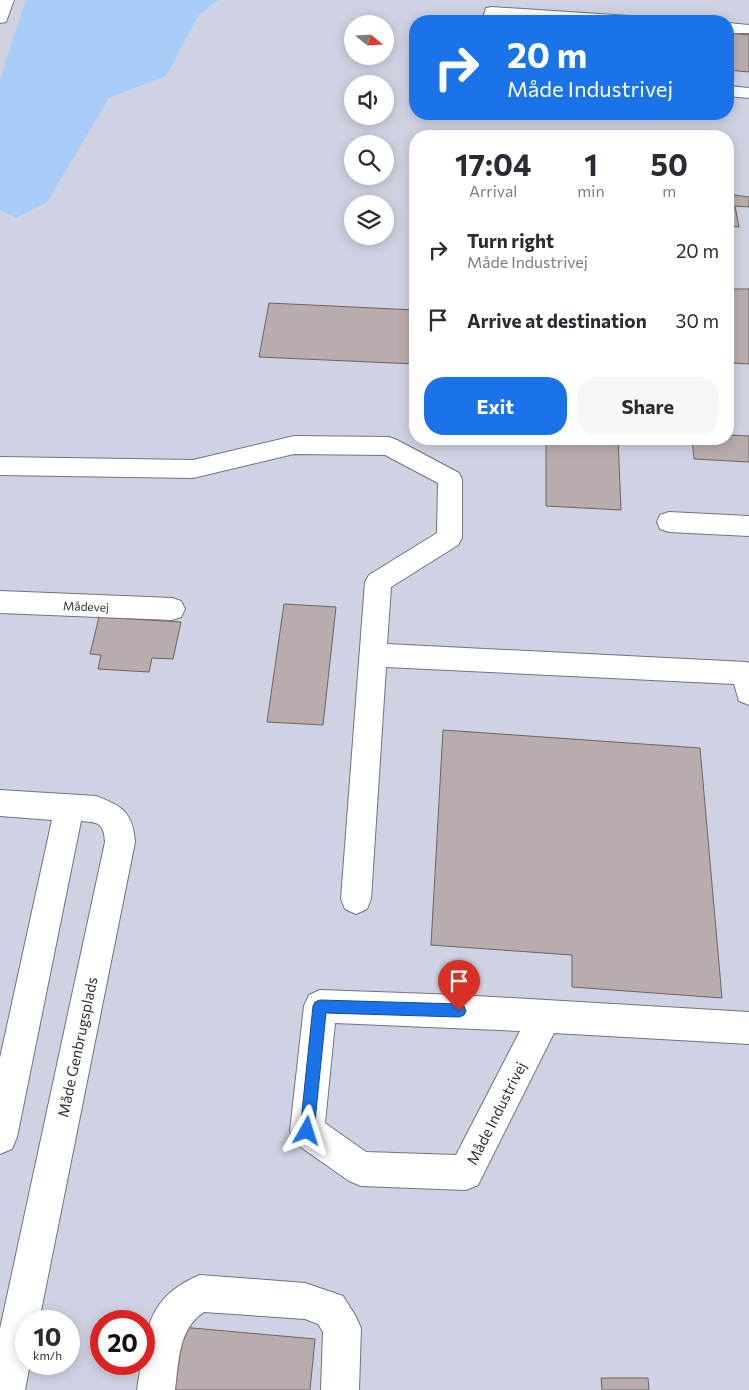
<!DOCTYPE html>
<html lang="en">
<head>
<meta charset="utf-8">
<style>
	:root { --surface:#fff; --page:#f7f7f7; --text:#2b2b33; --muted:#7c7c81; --accent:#1a73e8 }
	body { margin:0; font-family:Commissioner,sans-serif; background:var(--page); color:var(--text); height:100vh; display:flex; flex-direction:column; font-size:19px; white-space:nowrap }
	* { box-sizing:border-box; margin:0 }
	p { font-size:16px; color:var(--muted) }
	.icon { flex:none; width:28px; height:28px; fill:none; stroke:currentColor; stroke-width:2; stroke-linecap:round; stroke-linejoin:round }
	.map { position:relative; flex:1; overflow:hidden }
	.details { position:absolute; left:409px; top:130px; width:325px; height:315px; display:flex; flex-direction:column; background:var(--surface); border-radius:20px; box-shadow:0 2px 12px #0003 }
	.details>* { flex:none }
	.hud { position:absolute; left:409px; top:15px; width:325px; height:105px; border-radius:20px; box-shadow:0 2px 12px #0003; background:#1a73e8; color:#fff; overflow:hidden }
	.needle { width:32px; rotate:108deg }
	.controls { position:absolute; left:344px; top:15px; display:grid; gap:10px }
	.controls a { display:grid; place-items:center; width:50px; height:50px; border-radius:50%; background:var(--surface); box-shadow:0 2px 12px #0003; font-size:25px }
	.speed { position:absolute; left:15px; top:1310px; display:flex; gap:10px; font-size:25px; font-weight:700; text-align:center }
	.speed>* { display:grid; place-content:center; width:65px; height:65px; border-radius:50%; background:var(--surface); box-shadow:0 2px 12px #0003; line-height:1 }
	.speed small { font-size:12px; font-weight:400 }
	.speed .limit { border:8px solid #d22; background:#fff; color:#111 }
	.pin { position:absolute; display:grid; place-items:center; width:42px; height:42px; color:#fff; margin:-51px -21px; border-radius:50% 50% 50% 0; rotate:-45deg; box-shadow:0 0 5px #0007 }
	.pin .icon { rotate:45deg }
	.me { position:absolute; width:55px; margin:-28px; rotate:6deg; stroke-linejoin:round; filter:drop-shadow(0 0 4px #0008) }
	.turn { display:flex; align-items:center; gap:18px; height:105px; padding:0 15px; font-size:22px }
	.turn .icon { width:65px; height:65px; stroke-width:2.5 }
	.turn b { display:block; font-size:35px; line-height:42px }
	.eta { display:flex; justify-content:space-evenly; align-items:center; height:85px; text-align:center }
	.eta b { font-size:30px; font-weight:700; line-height:35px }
	.action { display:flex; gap:10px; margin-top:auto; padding:10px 15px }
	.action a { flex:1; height:58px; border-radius:20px; background:var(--accent); color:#fff; font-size:20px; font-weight:700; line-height:58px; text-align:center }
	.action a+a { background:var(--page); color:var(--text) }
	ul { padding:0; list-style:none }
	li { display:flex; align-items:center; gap:15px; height:70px; padding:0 15px }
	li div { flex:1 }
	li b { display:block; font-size:19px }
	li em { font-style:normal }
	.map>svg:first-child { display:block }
	.built { fill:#cfd2e2; fill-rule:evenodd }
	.water { fill:#a7ccf8 }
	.building { fill:#b8adac; stroke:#6d6363 }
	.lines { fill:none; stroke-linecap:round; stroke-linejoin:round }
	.minor-casing { stroke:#72737c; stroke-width:2 }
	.minor { fill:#fff; fill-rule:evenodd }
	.route { fill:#1a73e8; stroke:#114b97 }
	.labels { text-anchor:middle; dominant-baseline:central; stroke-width:4; stroke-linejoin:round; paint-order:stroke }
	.street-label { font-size:12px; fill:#313235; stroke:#fff }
	.near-street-label { font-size:15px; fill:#313235; stroke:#fff }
</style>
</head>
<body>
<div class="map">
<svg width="749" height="1390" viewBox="0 0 749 1390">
	<rect width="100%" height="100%" fill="#dddfe9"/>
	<path class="built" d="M0 0H749V1390H0ZM415 21H728V114H415ZM352 24H385V56H352ZM352 84H385V116H352ZM415 136H728V439H415ZM352 144H385V176H352ZM352 204H385V236H352ZM26 1321H69V1364H26ZM101 1321H144V1364H101Z"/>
	<path class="water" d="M26 0H218L199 14 166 76 109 98 47 202 16 218 0 210V80Z"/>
	<g class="building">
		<path d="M728 33 749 35V72L728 70Z"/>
		<path d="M728 194 749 197V207L735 206 739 227 728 226Z"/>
		<path d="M728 289H749V364L732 363 728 360Z"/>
		<path d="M269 303 415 310V364L259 357Z"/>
		<path d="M728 435 749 436V462L694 459 692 439H728Z"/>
		<path d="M546 439H618L621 510 546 506Z"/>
		<path d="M284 604 336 607 323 725 267 722Z"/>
		<path d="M99 617 181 622 173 659 152 658 149 672 98 669 101 655 90 654Z"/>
		<path d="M443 730 700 748 722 998 572 987V955L431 945Z"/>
		<path d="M181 1327 315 1339 310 1390H172Z"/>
		<path d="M601 1378H648L649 1390H602Z"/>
	</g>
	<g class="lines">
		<defs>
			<g id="minor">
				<path d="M0 0H14L6 22 0 23Z"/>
				<path d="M492 7 629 16 635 17 638 21H555L499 18 498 21H482L486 8Z"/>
				<path d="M728 23 749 25V33H728Z"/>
				<path d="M728 86 749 88V98L728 96Z"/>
				<path d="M294 436 389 437 397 440 459 473 462 479V538L458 545 391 587 387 644 746 662 749 663V705L739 701 734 684 386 667 371 899 367 909 356 914 345 909 341 899 365 582 369 575 437 533 438 483 385 455 294 454 193 478 0 475V457L193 460Z"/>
				<path d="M669 512 749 516V536L669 532 660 529 657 522 660 515Z"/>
				<path d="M0 591 172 598 181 601 185 609 181 617 172 620 0 613Z"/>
				<path d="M0 790 96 796C122 806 133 812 135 842L39 1321H26V1364H30L25 1390H0V1329L105 842C104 823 98 822 81 821L17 1137 12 1149 0 1154V1058L52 820 0 816Z"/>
				<path d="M320 990 459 995 749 1012V1044L554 1033 478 1185 466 1190 361 1186 349 1181 295 1143 290 1131 304 1006 309 995ZM335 1023 520 1031 456 1155 366 1152 325 1123Z"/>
				<path d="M200 1275 305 1283 343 1296 355 1315 361 1328 359 1390H321L323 1332 318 1324 305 1319 204 1312C178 1329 179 1361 175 1390H137L141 1364H144C144 1320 158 1292 200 1275Z"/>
			</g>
		</defs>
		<use href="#minor" class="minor-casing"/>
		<use href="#minor" class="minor"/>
	</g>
	<path class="route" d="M320 1000 459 1004 464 1006 466 1011 464 1015 459 1017 326 1013 314 1131 312 1136 307 1138 302 1136 300 1131 313 1006 315 1002Z"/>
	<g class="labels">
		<g class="street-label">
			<text transform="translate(86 606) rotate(2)">Mådevej</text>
		</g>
		<g class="near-street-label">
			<text transform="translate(77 1047) rotate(-78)">Måde Genbrugsplads</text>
			<text transform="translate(496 1113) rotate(-63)">Måde Industrivej</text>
		</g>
	</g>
</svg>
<div class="controls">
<a><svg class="needle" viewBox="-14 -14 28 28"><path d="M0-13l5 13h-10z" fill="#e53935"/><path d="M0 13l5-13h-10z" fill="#7c7c81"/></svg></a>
<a><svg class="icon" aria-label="sound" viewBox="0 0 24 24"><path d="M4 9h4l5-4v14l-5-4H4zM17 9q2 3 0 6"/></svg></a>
<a><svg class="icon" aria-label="search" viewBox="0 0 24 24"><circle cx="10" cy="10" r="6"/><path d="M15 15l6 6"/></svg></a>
<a><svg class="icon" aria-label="layers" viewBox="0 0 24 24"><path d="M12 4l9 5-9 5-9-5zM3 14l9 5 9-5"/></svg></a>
</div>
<div class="speed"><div>10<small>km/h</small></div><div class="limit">20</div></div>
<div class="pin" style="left:459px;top:1011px;background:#d93025"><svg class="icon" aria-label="arrive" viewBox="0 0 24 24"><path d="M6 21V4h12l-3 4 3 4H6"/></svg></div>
<svg class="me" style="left:307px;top:1131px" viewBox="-20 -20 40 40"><path d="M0-17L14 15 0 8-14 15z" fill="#1a73e8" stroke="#fff" stroke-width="4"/></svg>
<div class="hud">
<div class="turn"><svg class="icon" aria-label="right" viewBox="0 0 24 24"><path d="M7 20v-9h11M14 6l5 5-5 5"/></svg><div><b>20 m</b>Måde Industrivej</div></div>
</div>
<section class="details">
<div class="eta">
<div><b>17:04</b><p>Arrival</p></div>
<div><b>1</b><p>min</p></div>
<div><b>50</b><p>m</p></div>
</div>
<ul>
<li><svg class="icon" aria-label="right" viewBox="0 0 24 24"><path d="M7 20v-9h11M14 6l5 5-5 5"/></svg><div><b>Turn right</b><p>Måde Industrivej</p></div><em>20 m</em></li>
<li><svg class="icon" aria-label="arrive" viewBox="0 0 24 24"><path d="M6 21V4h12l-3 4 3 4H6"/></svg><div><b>Arrive at destination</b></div><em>30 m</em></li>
</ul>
<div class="action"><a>Exit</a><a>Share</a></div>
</section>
</div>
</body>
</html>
